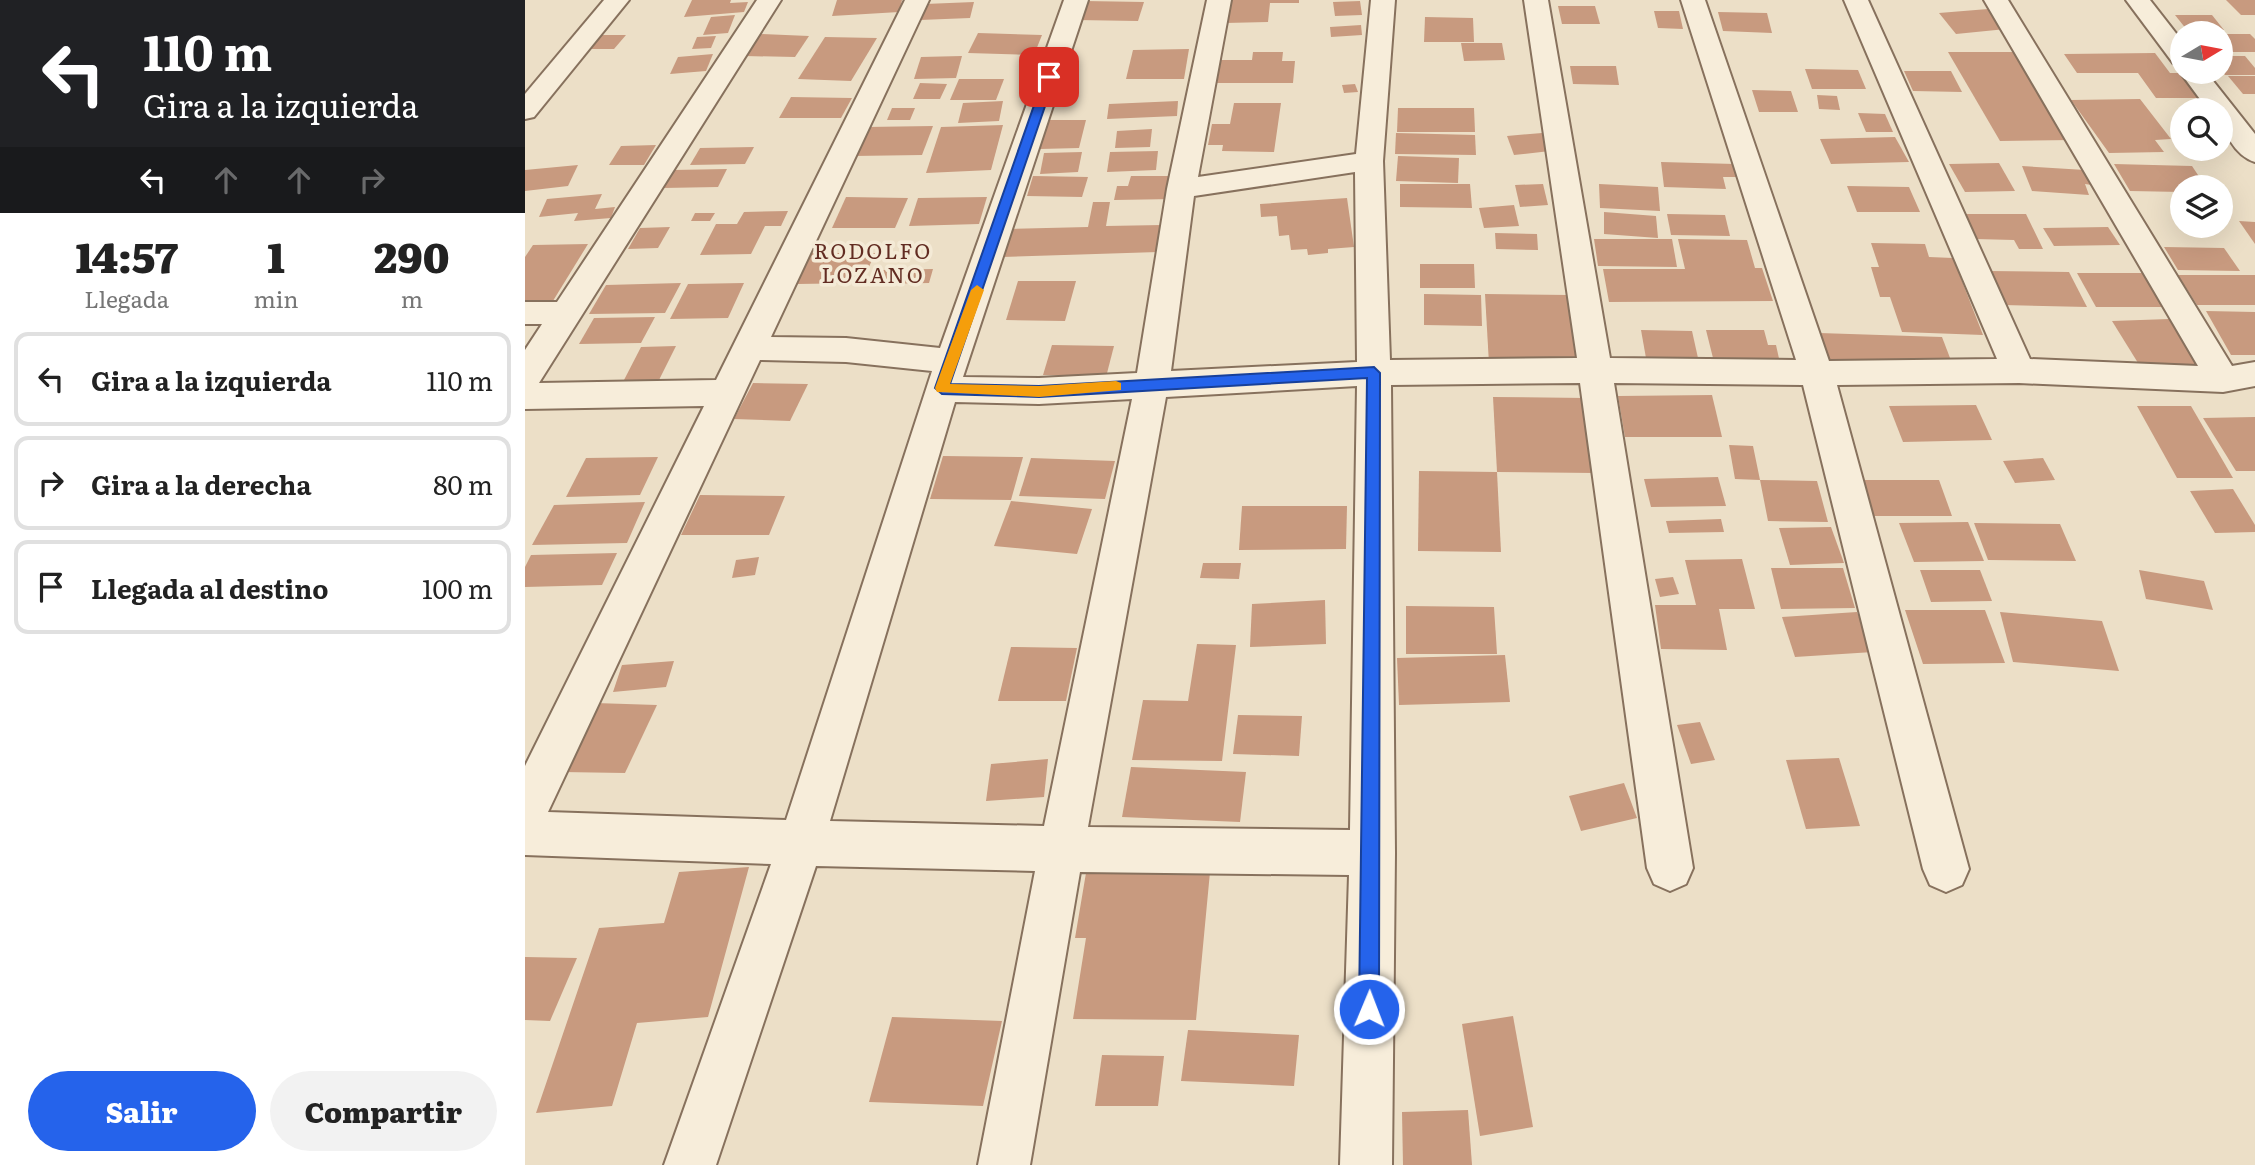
<!DOCTYPE html>
<html lang="es">
<head>
<meta charset="utf-8">
<style>
	:root { --surface:#fff; --page:#f2f2f2; --text:#222; --muted:#767676; --line:#e0e0e0; --accent:#2563eb }
	body { margin:0; font-family:Literata,serif; background:var(--page); color:var(--text); height:100vh; display:flex; flex-direction:column; font-size:26px; white-space:nowrap }
	* { box-sizing:border-box; margin:0 }
	p { font-size:23px; color:var(--muted) }
	.icon { flex:none; width:38px; height:38px; fill:none; stroke:currentColor; stroke-width:2; stroke-linecap:round; stroke-linejoin:round }
	.map { position:relative; flex:1; overflow:hidden }
	.panel { display:flex; flex-direction:column; background:var(--surface); width:525px }
	.panel>* { flex:none }
	.banner { background:#202124; color:#fff; overflow:hidden }
	.needle { width:46px; rotate:80deg }
	.tools { position:absolute; left:1645px; top:21px; display:grid; gap:14px }
	.tools a { display:grid; place-items:center; width:63px; height:63px; border-radius:50%; background:var(--surface); box-shadow:0 7px 28px #0002; font-size:35px }
	.pin { position:absolute; display:grid; place-items:center; width:60px; height:60px; color:#fff; margin:-30px; border-radius:14px; box-shadow:0 4px 10px #0006 }
	.me { position:absolute; width:77px; margin:-38px; rotate:1deg; stroke-linejoin:round; filter:drop-shadow(0 0 5px #0008) }
	.turn { display:flex; align-items:center; gap:24px; height:147px; padding:0 28px; font-size:32px }
	.turn .icon { width:91px; height:91px; stroke-width:2.5 }
	.turn b { display:block; font-size:49px; line-height:60px }
	.lanes { display:flex; align-items:center; height:66px; padding:0 28px; background:#0003; justify-content:center; gap:35px; direction:ltr }
	.lanes .off { opacity:.35 }
	.eta { display:flex; justify-content:space-evenly; align-items:center; height:119px; text-align:center }
	.eta b { font-size:42px; font-weight:800; line-height:49px }
	.cta { display:flex; gap:14px; margin-top:auto; padding:14px 28px }
	.cta a { flex:1; height:80px; border-radius:42px; background:var(--accent); color:#fff; font-size:28px; font-weight:800; line-height:80px; text-align:center }
	.cta a+a { background:var(--page); color:var(--text) }
	ul { padding:0; list-style:none }
	li { display:flex; align-items:center; gap:21px; height:94px; margin:0 14px 10px; padding:0 14px; border:4px solid var(--line); border-radius:14px }
	li div { flex:1 }
	li b { display:block; font-size:26px }
	li em { font-style:normal }
	main { display:flex; flex:1; min-height:0 }
	.map>svg:first-child { display:block }
	.building { fill:#c89a7f }
	.lines { fill:none; stroke-linecap:round; stroke-linejoin:round }
	.minor-casing { stroke:#87715d; stroke-width:4 }
	.minor { fill:#f7edda; fill-rule:evenodd }
	.route { fill:#2563eb; stroke:#184099; stroke-width:2 }
	.slow { fill:#f59e0b }
	.labels { text-anchor:middle; dominant-baseline:central; stroke-width:7; stroke-linejoin:round; paint-order:stroke }
	.far-quarter-label { font-size:21px; letter-spacing:2px; fill:#622c22; stroke:#f4ead6 }
</style>
</head>
<body>
<main>
<section class="panel">
<div class="banner">
<div class="turn"><svg class="icon" aria-label="left" viewBox="0 0 24 24"><path d="M17 20v-9H6M10 6l-5 5 5 5"/></svg><div><b>110 m</b>Gira a la izquierda</div></div>
<div class="lanes"><svg class="icon" aria-label="left" viewBox="0 0 24 24"><path d="M17 20v-9H6M10 6l-5 5 5 5"/></svg><svg class="icon off" aria-label="ahead" viewBox="0 0 24 24"><path d="M12 20V5M6 11l6-6 6 6"/></svg><svg class="icon off" aria-label="ahead" viewBox="0 0 24 24"><path d="M12 20V5M6 11l6-6 6 6"/></svg><svg class="icon off" aria-label="right" viewBox="0 0 24 24"><path d="M7 20v-9h11M14 6l5 5-5 5"/></svg></div>
</div>
<div class="eta">
<div><b>14:57</b><p>Llegada</p></div>
<div><b>1</b><p>min</p></div>
<div><b>290</b><p>m</p></div>
</div>
<ul>
<li><svg class="icon" aria-label="left" viewBox="0 0 24 24"><path d="M17 20v-9H6M10 6l-5 5 5 5"/></svg><div><b>Gira a la izquierda</b></div><em>110 m</em></li>
<li><svg class="icon" aria-label="right" viewBox="0 0 24 24"><path d="M7 20v-9h11M14 6l5 5-5 5"/></svg><div><b>Gira a la derecha</b></div><em>80 m</em></li>
<li><svg class="icon" aria-label="arrive" viewBox="0 0 24 24"><path d="M6 21V4h12l-3 4 3 4H6"/></svg><div><b>Llegada al destino</b></div><em>100 m</em></li>
</ul>
<div class="cta"><a>Salir</a><a>Compartir</a></div>
</section>
<div class="map">
<svg width="1730" height="1165" viewBox="0 0 1730 1165">
	<rect width="100%" height="100%" fill="#ecdfc7"/>
	<g class="building">
		<path d="M167 0H206L205 3 223 2 219 12 159 17Z"/>
		<path d="M312 0H377L374 12 307 16Z"/>
		<path d="M703 0H774V3H745L743 22 700 23Z"/>
		<path d="M1701 0H1730V15H1716Z"/>
		<path d="M559 1 619 2 613 21 552 20Z"/>
		<path d="M835 1 837 15 810 16 808 2Z"/>
		<path d="M449 2 445 18 395 20 400 4Z"/>
		<path d="M1033 6H1070L1075 24H1037Z"/>
		<path d="M1463 9 1481 29 1431 34 1414 13Z"/>
		<path d="M1129 11H1154L1158 29 1133 28Z"/>
		<path d="M1193 12 1242 13 1247 33 1198 31Z"/>
		<path d="M210 15 203 33 178 35 186 17Z"/>
		<path d="M1650 15H1687L1699 30H1662Z"/>
		<path d="M900 17 948 18 949 42H899Z"/>
		<path d="M836 25 837 35 806 37 805 27Z"/>
		<path d="M453 33 517 35 509 55 443 53Z"/>
		<path d="M236 34 284 36 270 57 220 56Z"/>
		<path d="M1696 34H1725L1730 39V52H1696Z"/>
		<path d="M77 35H101L89 49H66Z"/>
		<path d="M191 36 186 48 167 49 172 37Z"/>
		<path d="M300 37 352 38 326 81 273 79Z"/>
		<path d="M936 43H977L980 60 939 61Z"/>
		<path d="M664 49 659 79H601L608 50Z"/>
		<path d="M728 52H758L757 61H770L768 83H692L696 60H727Z"/>
		<path d="M1423 52H1490L1547 140 1475 141Z"/>
		<path d="M1630 53 1645 73H1666L1686 98H1631L1613 73H1552L1539 54Z"/>
		<path d="M188 54 181 71 145 74 153 57Z"/>
		<path d="M437 56 431 78 389 79 396 57Z"/>
		<path d="M1696 56H1720L1730 68V75H1700L1696 70Z"/>
		<path d="M1045 66H1091L1094 85 1048 84Z"/>
		<path d="M1280 69 1333 70 1341 89H1287Z"/>
		<path d="M1379 71H1426L1437 92 1388 91Z"/>
		<path d="M1703 76H1730V94H1718Z"/>
		<path d="M434 79H479L471 100H425Z"/>
		<path d="M395 83 422 84 415 99H388Z"/>
		<path d="M830 84 833 92 819 93 817 85Z"/>
		<path d="M1227 90 1266 91 1273 112H1234Z"/>
		<path d="M1292 95 1312 96 1315 110 1294 109Z"/>
		<path d="M266 97 327 98 316 118H254Z"/>
		<path d="M1615 99 1646 139 1630 140 1639 152 1584 153 1546 100Z"/>
		<path d="M478 101 474 121 433 123 438 103Z"/>
		<path d="M653 101 652 116 582 119 584 104Z"/>
		<path d="M709 103H756L749 152 697 151 698 145H683L687 124H705Z"/>
		<path d="M367 108H390L385 120H362Z"/>
		<path d="M873 108H949L950 132H872Z"/>
		<path d="M1333 113 1360 114 1368 132H1341Z"/>
		<path d="M523 120H561L554 148 515 149Z"/>
		<path d="M478 125 466 170 401 173 416 127Z"/>
		<path d="M408 126 397 155 328 156 341 127Z"/>
		<path d="M627 129 625 147 590 148 592 131Z"/>
		<path d="M871 133 950 135 951 155 870 154Z"/>
		<path d="M1017 133 1025 151 989 155 982 136Z"/>
		<path d="M1370 137 1384 162 1306 164 1295 139Z"/>
		<path d="M131 145 119 165H84L96 146Z"/>
		<path d="M229 147 220 164 165 165 175 148Z"/>
		<path d="M633 151 631 170 582 172 585 152Z"/>
		<path d="M557 152 553 172 515 174 519 153Z"/>
		<path d="M873 156 934 158 933 183 871 181Z"/>
		<path d="M1136 162 1210 164 1213 177H1198L1201 189 1139 187Z"/>
		<path d="M1474 163 1490 191 1440 192 1424 164Z"/>
		<path d="M1589 164 1667 166 1681 187H1657V192L1605 191Z"/>
		<path d="M53 165 43 186 0 191V170Z"/>
		<path d="M1497 166 1560 170 1567 185 1560 184 1564 195 1507 191Z"/>
		<path d="M202 169 193 187 138 188 148 170Z"/>
		<path d="M508 176 563 177 557 197 502 196Z"/>
		<path d="M606 176H653L649 199 589 200 592 186H603Z"/>
		<path d="M875 184H945L947 208 875 207Z"/>
		<path d="M1018 184 1023 205 995 207 990 185Z"/>
		<path d="M1074 184 1133 187 1135 211 1075 208Z"/>
		<path d="M1322 186 1384 187 1395 212H1332Z"/>
		<path d="M77 194 70 209 90 207 86 218 49 221 53 213 14 217 22 199Z"/>
		<path d="M321 197 383 198 370 228H307Z"/>
		<path d="M462 197 454 224 384 226 393 198Z"/>
		<path d="M822 198 829 247 803 249V253L783 255 782 249 766 250 764 235 754 236 752 216 736 217 735 204Z"/>
		<path d="M568 202H585L581 226 637 225 633 252 477 257 484 229 563 227Z"/>
		<path d="M989 205 994 226 959 228 954 208Z"/>
		<path d="M263 211 256 226H240L226 254 175 255 191 224H212L219 212Z"/>
		<path d="M1079 212 1131 216 1133 238 1079 234Z"/>
		<path d="M170 213H190L185 221H166Z"/>
		<path d="M1142 214 1200 215 1205 236 1146 235Z"/>
		<path d="M1438 214H1501L1518 249H1494L1489 240 1450 239Z"/>
		<path d="M1714 221 1730 222V244Z"/>
		<path d="M145 227 133 248 103 249 115 228Z"/>
		<path d="M1583 227 1595 245 1529 246 1518 228Z"/>
		<path d="M970 233 1012 234 1013 250 971 249Z"/>
		<path d="M1069 239H1147L1152 267 1073 266Z"/>
		<path d="M1153 239 1222 240 1230 268H1237L1248 301 1084 302 1078 269H1160Z"/>
		<path d="M1346 243 1400 244 1404 257 1428 258 1458 335 1377 332 1365 297H1355L1346 267H1354Z"/>
		<path d="M63 244 23 309H0V257L8 245Z"/>
		<path d="M1639 247 1699 248 1715 271 1653 270Z"/>
		<path d="M286 253H350L337 283 272 284Z"/>
		<path d="M895 264H949L950 288H895Z"/>
		<path d="M408 269 404 283 350 284 354 270Z"/>
		<path d="M1463 271 1544 272 1562 307 1478 305Z"/>
		<path d="M1552 273H1625L1646 307H1571Z"/>
		<path d="M1653 275H1730V305H1672Z"/>
		<path d="M493 281H551L540 321 481 320Z"/>
		<path d="M156 283 140 313 64 314 81 285Z"/>
		<path d="M219 283 203 318 145 319 163 284Z"/>
		<path d="M899 294 956 295 957 326 899 325Z"/>
		<path d="M960 294 1044 295 1052 365 964 364Z"/>
		<path d="M1681 311 1730 312V355H1706Z"/>
		<path d="M130 317 116 343 54 344 69 318Z"/>
		<path d="M1644 319 1677 369 1618 371 1587 321Z"/>
		<path d="M1116 330 1167 331 1173 358H1121Z"/>
		<path d="M1181 330H1239L1243 345H1251L1255 363 1189 362Z"/>
		<path d="M1294 333 1417 337 1430 371 1303 367Z"/>
		<path d="M527 345 589 346 581 377 518 375Z"/>
		<path d="M151 346 134 380H99L116 347Z"/>
		<path d="M228 383 283 384 265 421 209 419Z"/>
		<path d="M1187 395 1197 437H1100L1093 396Z"/>
		<path d="M968 397 1061 398 1069 473 972 472Z"/>
		<path d="M1451 405 1467 440 1378 442 1364 406Z"/>
		<path d="M1612 406H1666L1708 478H1652Z"/>
		<path d="M1730 417V471H1711L1678 418Z"/>
		<path d="M1204 445 1228 446 1235 480 1292 481 1303 522 1243 521 1235 480 1210 479Z"/>
		<path d="M418 456 498 457 486 500 405 499Z"/>
		<path d="M133 457 115 495 41 497 61 458Z"/>
		<path d="M506 458 590 461 580 499 494 496Z"/>
		<path d="M1518 458 1530 480 1490 483 1478 461Z"/>
		<path d="M894 471 972 472 976 552 893 551Z"/>
		<path d="M1193 477 1201 506 1126 507 1119 479Z"/>
		<path d="M1332 480H1414L1427 516H1343Z"/>
		<path d="M1708 489 1730 525V532L1690 533 1665 491Z"/>
		<path d="M175 495 260 496 244 535H156Z"/>
		<path d="M486 501 567 509 552 554 469 546Z"/>
		<path d="M120 502 102 543 7 545 29 505Z"/>
		<path d="M717 506H822L821 549 714 550Z"/>
		<path d="M1196 519 1199 532 1144 533 1141 521Z"/>
		<path d="M1443 522 1459 561 1389 562 1374 523Z"/>
		<path d="M1449 523 1535 524 1551 561 1463 560Z"/>
		<path d="M1306 527 1319 563 1265 565 1254 528Z"/>
		<path d="M92 553 77 585 0 587V567L6 555Z"/>
		<path d="M234 557 230 575 207 578 211 560Z"/>
		<path d="M1217 559 1230 609H1194L1202 650 1136 649 1130 605H1171L1160 560Z"/>
		<path d="M678 563H716L714 579 675 578Z"/>
		<path d="M1246 568H1318L1330 608 1256 609Z"/>
		<path d="M1395 570H1455L1467 601 1406 602Z"/>
		<path d="M1614 570 1679 581 1688 610 1621 599Z"/>
		<path d="M1148 577 1154 594 1135 597 1130 579Z"/>
		<path d="M800 600 801 644 725 647 727 604Z"/>
		<path d="M881 606 969 607 972 654H881Z"/>
		<path d="M1380 610H1460L1480 663 1398 664Z"/>
		<path d="M1332 612 1348 652 1270 657 1257 617Z"/>
		<path d="M1475 612 1577 621 1594 671 1488 662Z"/>
		<path d="M672 644 711 645 697 761 607 760 618 700 663 701Z"/>
		<path d="M486 647 552 648 541 701H473Z"/>
		<path d="M980 655 985 702 874 705 872 658Z"/>
		<path d="M149 661 141 687 88 692 97 665Z"/>
		<path d="M70 703 132 705 100 773 37 772Z"/>
		<path d="M713 715 777 716 774 756 708 754Z"/>
		<path d="M1175 722 1190 760 1166 764 1152 725Z"/>
		<path d="M1314 758 1335 826 1281 829 1261 760Z"/>
		<path d="M523 759 519 797 461 801 466 764Z"/>
		<path d="M606 767 721 772 715 822 597 817Z"/>
		<path d="M1099 783 1112 818 1056 831 1044 796Z"/>
		<path d="M224 867 183 1017 112 1023 87 1106 11 1113 74 928 139 923 154 872Z"/>
		<path d="M685 872 671 1020 548 1019 561 938H550L561 873Z"/>
		<path d="M0 957 52 958 25 1021 0 1020Z"/>
		<path d="M988 1016 1008 1127 955 1136 937 1024Z"/>
		<path d="M367 1017 477 1021 458 1106 344 1102Z"/>
		<path d="M663 1030 774 1035 769 1086 656 1081Z"/>
		<path d="M577 1055 639 1056 633 1106H570Z"/>
		<path d="M943 1110 947 1165H878L877 1112Z"/>
	</g>
	<g class="lines">
		<defs>
			<g id="minor">
				<path d="M79 0H104L9 117 0 119V94Z"/>
				<path d="M232 0H256L14 383 191 380 380 0H404L246 337 321 338 415 348 539 0H563L438 377 514 378 612 373 642 189 682 0H706L673 177 831 154 846 0H870L858 161 865 360 1052 358 999 0H1023L1085 358 1271 360 1156 0H1180L1304 361 1472 359 1319 0H1343L1505 359 1673 366 1459 0H1483L1707 366 1730 362V386L1698 392 1494 383 1312 385 1444 869 1437 885 1421 892 1405 885 1398 869 1278 385 1089 383 1168 868 1161 884 1145 891 1129 884 1122 868 1055 383 866 385 870 853 867 1165H815L824 875 555 872 505 1165H453L510 871 291 866 191 1165H139L246 864 0 855V766L179 406 0 409V350L17 324H0V302H32ZM830 172 832 362 646 371 669 196ZM235 360 321 362 407 371 261 820 23 812ZM832 386 825 830 563 827 641 397ZM607 399 519 826 305 821 430 402 514 404Z"/>
				<path d="M1601 0H1625L1657 41V66L1648 63Z"/>
				<path d="M1657 69V72H1681L1730 134V162C1710 156 1696 130 1696 110H1683L1655 72Z"/>
			</g>
		</defs>
		<use href="#minor" class="minor-casing"/>
		<use href="#minor" class="minor"/>
	</g>
	<path class="route" d="M524 74 530 77 425 384 514 386 849 367 855 373 854 1009 851 1016 844 1019 837 1016 834 1009 842 378 514 397 417 394 410 388 519 77Z"/>
	<path class="slow" d="M452 285 459 290 425 384 514 386 591 381 596 383V390L514 397 412 392 410 388 446 290Z"/>
	<g class="labels">
		<g class="far-quarter-label">
			<text x="348" y="249">RODOLFO<tspan x="348" dy="24">LOZANO</tspan></text>
		</g>
	</g>
</svg>
<div class="tools">
<a><svg class="needle" viewBox="-14 -14 28 28"><path d="M0-13l5 13h-10z" fill="#e53935"/><path d="M0 13l5-13h-10z" fill="#767676"/></svg></a>
<a><svg class="icon" aria-label="search" viewBox="0 0 24 24"><circle cx="10" cy="10" r="6"/><path d="M15 15l6 6"/></svg></a>
<a><svg class="icon" aria-label="layers" viewBox="0 0 24 24"><path d="M12 4l9 5-9 5-9-5zM3 14l9 5 9-5"/></svg></a>
</div>
<div class="pin" style="left:524px;top:77px;background:#d93025"><svg class="icon" aria-label="arrive" viewBox="0 0 24 24"><path d="M6 21V4h12l-3 4 3 4H6"/></svg></div>
<svg class="me" style="left:844px;top:1009px" viewBox="-20 -20 40 40"><circle r="17" fill="#2563eb" stroke="#fff" stroke-width="3"/><path d="M0-11L8 9 0 5-8 9z" fill="#fff"/></svg>
</div>
</main>
</body>
</html>
